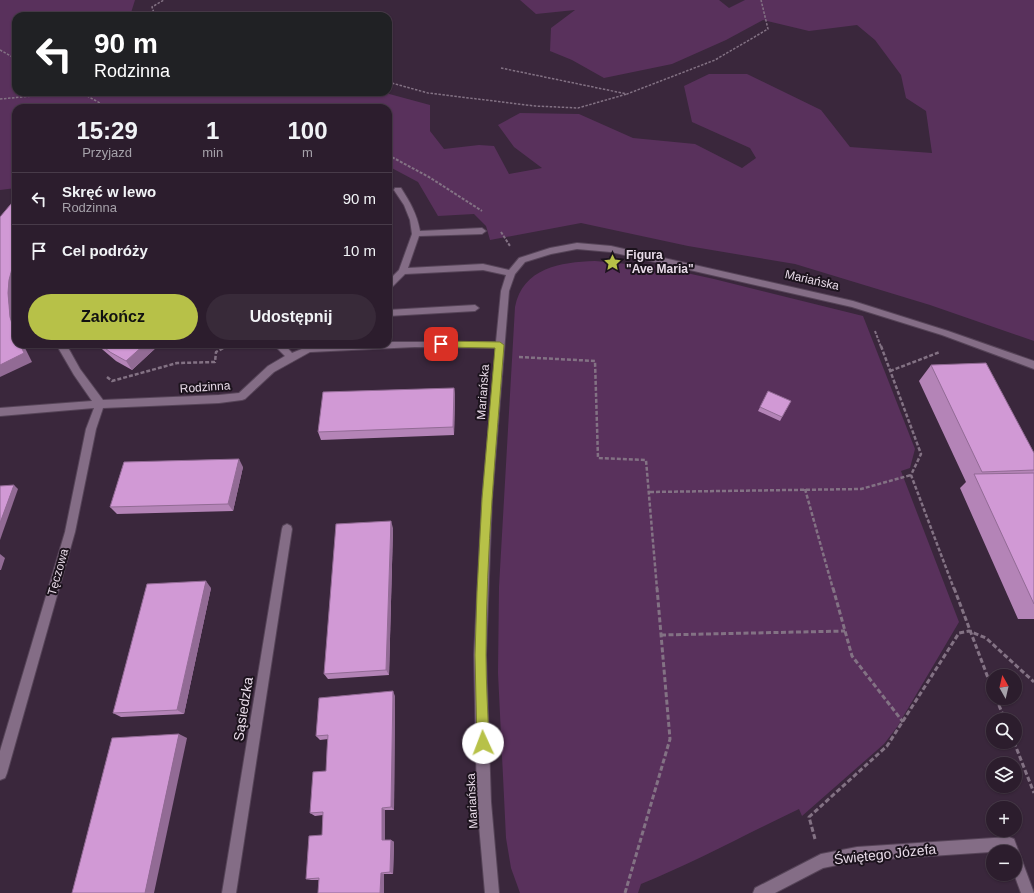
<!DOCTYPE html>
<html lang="pl">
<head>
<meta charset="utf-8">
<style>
	:root { --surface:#2c1d2d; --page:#382a39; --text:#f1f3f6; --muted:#a6a2aa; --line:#483b49; --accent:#b7c148 }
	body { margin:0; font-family:Helvetica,sans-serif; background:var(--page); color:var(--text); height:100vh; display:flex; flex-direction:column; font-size:15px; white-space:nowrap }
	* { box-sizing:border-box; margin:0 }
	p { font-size:13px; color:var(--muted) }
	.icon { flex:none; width:22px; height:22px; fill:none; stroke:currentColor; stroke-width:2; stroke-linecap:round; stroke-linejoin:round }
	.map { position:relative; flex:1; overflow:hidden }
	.side { position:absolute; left:12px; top:104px; width:380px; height:244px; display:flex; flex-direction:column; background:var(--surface); border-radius:12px; box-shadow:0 1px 3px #0004,0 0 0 1px var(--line) }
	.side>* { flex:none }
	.banner { position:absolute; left:12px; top:12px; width:380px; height:84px; border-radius:12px; box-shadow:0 1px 3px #0004,0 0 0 1px var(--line); background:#202124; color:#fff; overflow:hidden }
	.needle { width:26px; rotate:352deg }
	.controls { position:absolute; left:986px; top:669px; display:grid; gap:8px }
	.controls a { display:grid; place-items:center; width:36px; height:36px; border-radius:50%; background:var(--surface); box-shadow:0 1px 3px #0004,0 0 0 1px var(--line); font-size:20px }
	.pin { position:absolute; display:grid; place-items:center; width:34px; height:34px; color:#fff; margin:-17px; border-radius:8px; box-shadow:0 2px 6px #0006 }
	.me { position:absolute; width:44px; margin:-22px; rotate:358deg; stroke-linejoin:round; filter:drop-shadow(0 0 3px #0008) }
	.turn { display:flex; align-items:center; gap:14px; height:84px; padding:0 16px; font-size:18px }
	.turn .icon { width:52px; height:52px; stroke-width:2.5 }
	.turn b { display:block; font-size:28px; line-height:34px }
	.eta { display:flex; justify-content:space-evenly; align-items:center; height:68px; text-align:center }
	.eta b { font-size:24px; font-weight:800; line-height:28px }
	.primary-button { display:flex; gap:8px; margin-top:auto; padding:8px 16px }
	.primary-button a { flex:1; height:46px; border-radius:24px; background:var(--accent); color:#111; font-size:16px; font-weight:800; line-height:46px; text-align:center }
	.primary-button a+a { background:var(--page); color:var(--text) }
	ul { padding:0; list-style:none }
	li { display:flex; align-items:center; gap:12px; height:52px; padding:0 16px; border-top:1px solid var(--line) }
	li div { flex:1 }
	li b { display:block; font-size:15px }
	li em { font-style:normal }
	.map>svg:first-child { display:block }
	.green { fill:#59315c }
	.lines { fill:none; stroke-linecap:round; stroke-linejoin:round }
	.minor-casing { stroke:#564458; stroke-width:2 }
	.path-far3 { stroke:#837284; stroke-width:1.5; stroke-dasharray:2.5 1.5; stroke-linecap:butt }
	.path-far2 { stroke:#837284; stroke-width:2; stroke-dasharray:3 1.5; stroke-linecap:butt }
	.path-far1 { stroke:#837284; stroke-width:2.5; stroke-dasharray:4 2; stroke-linecap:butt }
	.path { stroke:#837284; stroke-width:3; stroke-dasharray:5 2.5; stroke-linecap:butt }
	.minor { fill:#846d86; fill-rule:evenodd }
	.wall { fill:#b484b7 }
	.shaded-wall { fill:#926b95 }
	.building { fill:#d199d5; stroke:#926b95 }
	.route { fill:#b7c148; stroke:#777d2f }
	.labels { text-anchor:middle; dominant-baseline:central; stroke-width:4; stroke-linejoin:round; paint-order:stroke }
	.poi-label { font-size:12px; font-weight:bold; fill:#e8dbe8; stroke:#1c131d; text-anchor:start }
	.street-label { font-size:12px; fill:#e8dbe8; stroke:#1c131d }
	.near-street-label { font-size:14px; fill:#e8dbe8; stroke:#1c131d }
</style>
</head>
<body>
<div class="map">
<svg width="1034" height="893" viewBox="0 0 1034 893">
	<rect width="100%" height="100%" fill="#3a273c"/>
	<g class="green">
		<path d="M0 0H135L130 16H16V92H382L430 105V131L444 149 479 145 494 146 509 174 542 168 514 147 498 125 520 113 579 114 633 138 695 144 742 168 756 158 750 148 692 122 684 86 709 74H747L821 110 850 147 932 153 926 111 906 98 901 75 875 40 857 25 809 31 763 20 726 40 672 64 604 78 572 60 550 51 551 28 575 10 536 14 520 0H719L729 8 745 0H1034V341L930 305 795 264 688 246 581 223 490 240 486 226 474 214 438 216 418 182 388 166V108H16V188L0 190Z"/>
		<path d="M595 261 659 267 714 279 863 316 915 449 910 468 901 471 959 622 897 727 884 744 802 816 799 809C746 834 695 862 641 884L638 893H520L511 868 506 838 498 673 499 587 515 307C523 268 560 262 595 261Z"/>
	</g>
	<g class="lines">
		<defs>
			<g id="minor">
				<path d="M395 188H401C410 202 417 214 420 231L482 228 486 231 482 234 419 236 408 268 483 264 509 270 519 258 550 248 577 243 611 246 853 301 948 331 1034 361V369L942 335 852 307 611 252 577 249 551 254 525 262 515 274 509 291 492 499 486 655 491 802 499 893H485L477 802 474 655 482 499 496 348 415 347 310 352 274 372 245 399 242 400 219 403 103 408 96 429 75 532 7 773 5 778 0 780V751L65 532 86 429 94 408 0 416V408L92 401 74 375 56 344H66L80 369 103 400 219 395 239 393 268 366 285 356 273 344H284L292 353 309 346 388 344V342H496L501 291 506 275 483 270 405 274 391 288 388 289V281L399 270 412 234 410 220 404 205 394 190Z"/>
				<path d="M475 305 479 308 475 311 388 316V310Z"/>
				<path d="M287 524 291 526 292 529 236 893H222L282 529 283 526Z"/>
				<path d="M1009 837 1014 839 1034 893H1021L1014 874H1015V852L1005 851 857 861 823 868 775 893H753L755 888 821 854 857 847Z"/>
			</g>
		</defs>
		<use href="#minor" class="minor-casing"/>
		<g class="path-far3">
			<path d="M155 16 152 7 164 0"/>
			<path d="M0 50 16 59"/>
			<path d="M501 68 627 94 715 60 768 29 761 0"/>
			<path d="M388 82 428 93 535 106 578 108 627 94"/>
			<path d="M80 92 109 108"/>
			<path d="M0 99 77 92"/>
		</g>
		<g class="path-far2">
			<path d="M388 155 429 177 482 211"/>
			<path d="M501 232 510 246"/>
			<path d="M875 331 881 347"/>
			<path d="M226 347 231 344"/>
		</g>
		<g class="path-far1">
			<path d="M881 346 921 454 911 475 954 589"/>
			<path d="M519 357 595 361 598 458 646 460 657 589"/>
			<path d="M890 371 940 352"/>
			<path d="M107 377 112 381 177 363 215 362 216 352 227 346"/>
			<path d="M805 489 833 589"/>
			<path d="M650 492 861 489 911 475"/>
		</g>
		<g class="path">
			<path d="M833 588 852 656 903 722"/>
			<path d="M954 588 993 691"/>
			<path d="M661 635 845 631"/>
			<path d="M996 698 1005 720"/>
			<path d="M1014 742 1034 793"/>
			<path d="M815 839 809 817 887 746 959 633 969 631 986 638 1034 682"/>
			<path d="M625 893 670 739 657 588"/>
		</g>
		<use href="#minor" class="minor"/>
	</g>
	<g class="wall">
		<path d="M96 344H160L132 370 116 361Z"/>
		<path d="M931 365 1034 453V619H1018L960 488 966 482 919 381Z"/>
		<path d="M454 388 455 396 454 435 321 440 318 432Z"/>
		<path d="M791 401 780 421 758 411 760 407Z"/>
		<path d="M243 467 233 511 117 514 110 507Z"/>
		<path d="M393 528 389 675 328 679 324 674Z"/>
		<path d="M211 588 184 714 121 717 113 713Z"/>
		<path d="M395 696 394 810H385V840H391L394 842 393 874H384V893H318L319 880H311L306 879 322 835 323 815 315 816 310 813 326 771 328 739 320 740 316 736Z"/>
	</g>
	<g class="shaded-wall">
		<path d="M16 254V292L15 302 16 310V337L10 317 8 293 9 280Z"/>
		<path d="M20 344H23L32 362 0 377V365Z"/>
		<path d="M145 344H160L132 370 126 361Z"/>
		<path d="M454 388 455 396 454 435 453 427Z"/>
		<path d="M239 459 243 467 233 511 228 504Z"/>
		<path d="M14 485 18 489 0 540V523Z"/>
		<path d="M391 521 393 528 389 675 386 670Z"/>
		<path d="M0 554 5 558 1 570H0Z"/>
		<path d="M206 581 211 588 184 714 177 710Z"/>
		<path d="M393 691 395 696 394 810 391 807Z"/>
		<path d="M179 734 187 738 154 893H145Z"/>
		<path d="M382 808 385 810V842L382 840Z"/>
		<path d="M391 840 394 842 393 874 390 872Z"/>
		<path d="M381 873 384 874V893H380Z"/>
	</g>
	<g class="building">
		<path d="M16 198V254L9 280 8 293 10 317 16 337V344H20L24 353 0 365V217Z"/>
		<path d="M100 344H145L126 361 110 352Z"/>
		<path d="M986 363 1034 453V470L982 472 931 365Z"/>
		<path d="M454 388 453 427 318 432 323 392Z"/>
		<path d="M768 391 791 401 782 417 760 407Z"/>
		<path d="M239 459 228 504 110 507 124 462Z"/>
		<path d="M1034 473V604L974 474Z"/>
		<path d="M14 485 0 523V486Z"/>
		<path d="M391 521 386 670 324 674 336 524Z"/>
		<path d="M206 581 177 710 113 713 147 584Z"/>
		<path d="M393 691 391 807 382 808V840H391L390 872 381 873 380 893H318L319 878 306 879 309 836 322 835 323 812 310 813 313 772 326 771 327 750 328 735 316 736 319 698Z"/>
		<path d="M179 734 145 893H72L112 738Z"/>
	</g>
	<path class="route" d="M441 341 500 342 504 345C496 448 486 551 486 655 486 684 488 714 489 743L487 747 483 749 479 747 477 743 475 655 477 592 482 499 495 348 441 347 437 344Z"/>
	<defs>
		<symbol id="sight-bare" viewBox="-9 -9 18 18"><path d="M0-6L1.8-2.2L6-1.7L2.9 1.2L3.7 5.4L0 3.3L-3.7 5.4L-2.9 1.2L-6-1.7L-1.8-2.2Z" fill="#b7c148" stroke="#1c131d" stroke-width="2.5" paint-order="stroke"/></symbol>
	</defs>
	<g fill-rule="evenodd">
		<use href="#sight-bare" x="600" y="250" width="25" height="25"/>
	</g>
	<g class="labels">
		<g class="poi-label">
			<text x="626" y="255">Figura<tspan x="626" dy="14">"Ave Maria"</tspan></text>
		</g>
		<g class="street-label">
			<text transform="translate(812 280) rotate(13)">Mariańska</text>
			<text transform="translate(205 387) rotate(-4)">Rodzinna</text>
			<text transform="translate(483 392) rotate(-86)">Mariańska</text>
			<text transform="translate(58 572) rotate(-74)">Tęczowa</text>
			<text transform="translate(472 801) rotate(-93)">Mariańska</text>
		</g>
		<g class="near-street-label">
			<text transform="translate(243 709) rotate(-81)">Sąsiedzka</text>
			<text transform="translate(885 854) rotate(-6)">Świętego Józefa</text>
		</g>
	</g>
</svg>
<div class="controls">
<a><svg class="needle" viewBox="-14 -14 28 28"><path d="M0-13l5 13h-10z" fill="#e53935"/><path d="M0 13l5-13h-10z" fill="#a6a2aa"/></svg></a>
<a><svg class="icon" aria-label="search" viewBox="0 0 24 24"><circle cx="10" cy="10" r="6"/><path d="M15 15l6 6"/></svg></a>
<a><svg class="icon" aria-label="layers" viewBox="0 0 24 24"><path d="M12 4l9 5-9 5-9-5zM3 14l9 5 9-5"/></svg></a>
<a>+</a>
<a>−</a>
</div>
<div class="pin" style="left:441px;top:344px;background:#d93025"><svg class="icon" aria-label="arrive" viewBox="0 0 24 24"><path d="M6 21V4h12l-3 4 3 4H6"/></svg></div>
<svg class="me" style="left:483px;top:743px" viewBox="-20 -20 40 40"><circle r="19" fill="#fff"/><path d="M0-13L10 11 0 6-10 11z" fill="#b7c148"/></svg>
<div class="banner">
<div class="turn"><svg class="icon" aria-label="left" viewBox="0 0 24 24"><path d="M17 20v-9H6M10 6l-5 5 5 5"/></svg><div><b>90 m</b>Rodzinna</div></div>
</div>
<section class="side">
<div class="eta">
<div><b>15:29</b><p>Przyjazd</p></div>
<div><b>1</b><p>min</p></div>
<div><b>100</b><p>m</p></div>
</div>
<ul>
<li><svg class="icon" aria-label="left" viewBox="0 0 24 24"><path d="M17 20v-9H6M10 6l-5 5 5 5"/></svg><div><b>Skręć w lewo</b><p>Rodzinna</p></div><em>90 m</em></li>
<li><svg class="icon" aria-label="arrive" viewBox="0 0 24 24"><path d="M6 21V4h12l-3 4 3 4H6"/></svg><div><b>Cel podróży</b></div><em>10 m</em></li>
</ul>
<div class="primary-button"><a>Zakończ</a><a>Udostępnij</a></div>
</section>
</div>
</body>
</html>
